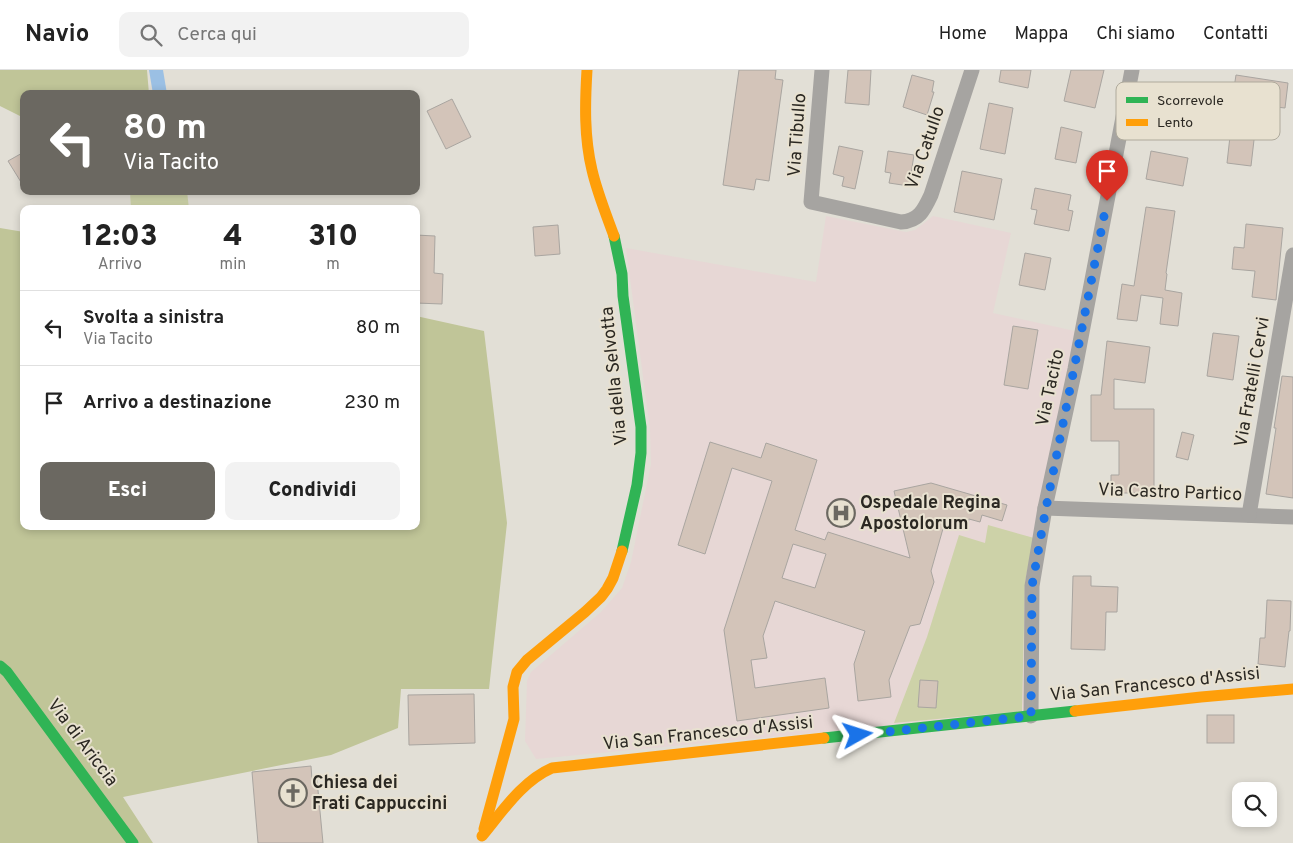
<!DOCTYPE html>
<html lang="it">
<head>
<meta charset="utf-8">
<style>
	:root { --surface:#fff; --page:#f2f2f2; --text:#222; --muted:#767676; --line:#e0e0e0; --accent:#6b6861 }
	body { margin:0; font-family:Overpass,sans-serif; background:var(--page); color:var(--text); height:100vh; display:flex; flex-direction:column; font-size:19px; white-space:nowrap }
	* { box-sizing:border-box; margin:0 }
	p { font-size:16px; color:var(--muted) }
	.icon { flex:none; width:28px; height:28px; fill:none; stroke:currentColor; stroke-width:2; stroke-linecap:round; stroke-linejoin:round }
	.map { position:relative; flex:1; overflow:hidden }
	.side { position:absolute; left:20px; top:135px; width:400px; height:325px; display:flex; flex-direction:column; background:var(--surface); border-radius:10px; box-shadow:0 2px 8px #0003 }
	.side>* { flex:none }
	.banner { position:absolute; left:20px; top:20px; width:400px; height:105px; border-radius:10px; box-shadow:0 2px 8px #0003; background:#6b6861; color:#fff; overflow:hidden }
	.controls { position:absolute; left:1232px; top:712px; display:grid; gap:10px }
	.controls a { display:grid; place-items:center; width:45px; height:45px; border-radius:10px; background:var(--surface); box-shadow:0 2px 8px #0003; font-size:25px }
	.pin { position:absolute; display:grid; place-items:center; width:42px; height:42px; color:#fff; margin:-51px -21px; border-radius:50% 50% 50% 0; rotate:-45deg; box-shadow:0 0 5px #0007 }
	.pin .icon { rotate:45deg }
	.me { position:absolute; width:55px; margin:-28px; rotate:84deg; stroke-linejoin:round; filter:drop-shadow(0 0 4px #0008) }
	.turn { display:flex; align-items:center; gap:18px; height:105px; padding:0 20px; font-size:22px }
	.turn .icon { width:65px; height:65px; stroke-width:2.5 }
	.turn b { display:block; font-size:35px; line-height:42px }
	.eta { display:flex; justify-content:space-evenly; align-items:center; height:85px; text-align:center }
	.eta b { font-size:30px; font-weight:800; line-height:35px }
	.cta { display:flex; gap:10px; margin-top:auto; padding:10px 20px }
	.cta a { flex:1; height:58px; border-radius:10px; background:var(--accent); color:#fff; font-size:20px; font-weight:800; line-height:58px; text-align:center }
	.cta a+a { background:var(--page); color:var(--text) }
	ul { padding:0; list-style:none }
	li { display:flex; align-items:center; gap:15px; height:75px; padding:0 20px; border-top:1px solid var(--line) }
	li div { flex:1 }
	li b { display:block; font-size:19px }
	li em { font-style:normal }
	header { display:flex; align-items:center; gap:30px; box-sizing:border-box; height:70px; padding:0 25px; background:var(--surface); border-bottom:1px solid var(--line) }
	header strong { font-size:24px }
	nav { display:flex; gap:28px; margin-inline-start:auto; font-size:18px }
	.search { width:350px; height:45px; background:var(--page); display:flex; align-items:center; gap:12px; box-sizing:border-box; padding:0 18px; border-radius:10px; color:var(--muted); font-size:19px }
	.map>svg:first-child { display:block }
	.medical { fill:#e7d7d5 }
	.green { fill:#cdd2a8 }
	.forest { fill:#c0c598 }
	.water { fill:#9bc0e4 }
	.building { fill:#d3c4b9; stroke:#a9a5a0; fill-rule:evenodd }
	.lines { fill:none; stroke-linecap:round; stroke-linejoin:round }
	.street { stroke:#a6a4a1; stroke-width:15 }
	.fast { stroke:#30b455; stroke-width:11 }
	.slow { stroke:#ff9f0a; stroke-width:11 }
	.route { stroke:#1a73e8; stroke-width:9; stroke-dasharray:0 16.2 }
	.labels { text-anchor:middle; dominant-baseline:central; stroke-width:4; stroke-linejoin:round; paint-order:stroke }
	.street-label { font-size:18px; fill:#2b2822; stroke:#e8e1d0 }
	.poi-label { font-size:18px; font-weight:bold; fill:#2b2822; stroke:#e8e1d0; text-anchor:start }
	.key { fill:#e8e1d0; stroke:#afaa9c; stroke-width:1 }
	.key-label { font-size:14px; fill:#2b2822 }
</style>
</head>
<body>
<header>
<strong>Navio</strong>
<div class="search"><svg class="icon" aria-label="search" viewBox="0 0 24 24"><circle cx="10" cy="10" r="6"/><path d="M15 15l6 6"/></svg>Cerca qui</div>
<nav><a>Home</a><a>Mappa</a><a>Chi siamo</a><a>Contatti</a></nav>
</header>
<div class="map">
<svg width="1293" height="773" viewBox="0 0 1293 773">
	<rect width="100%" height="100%" fill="#e2dfd6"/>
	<path class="medical" d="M826 146 906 162 915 160 933 146 1011 163 993 243 1075 261 1027 513 1025 643 536 689 525 671 527 611 531 602 601 542 622 518 631 492 651 394 650 359 626 178 816 212Z"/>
	<g class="green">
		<path d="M130 121H187L189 139H131Z"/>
		<path d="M988 455 1034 468 1025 512 1022 641 894 653 927 567 959 465 985 473Z"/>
	</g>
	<g class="forest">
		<path d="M0 0H147L149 24H24V48L0 36Z"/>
		<path d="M0 158 24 162V456H416V246L484 261 507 453 489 619H401L398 658 331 685 123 727 153 773H0Z"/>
	</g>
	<path class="water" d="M149 0H163L167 24H153Z"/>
	<g class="building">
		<path d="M739 0H776L775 9 783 10 769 111 756 109 754 120 723 115Z"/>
		<path d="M848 0H871L869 35 845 33Z"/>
		<path d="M1001 0H1031L1028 18 999 12Z"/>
		<path d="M1071 0H1104L1095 38 1064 31Z"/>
		<path d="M912 5 934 11 932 22H934L927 45 903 37Z"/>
		<path d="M1236 5 1288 13 1285 38 1258 35 1251 96 1227 93 1234 31H1232Z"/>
		<path d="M452 29 471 67 446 79 427 41Z"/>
		<path d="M989 33 1013 38 1005 84 980 79Z"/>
		<path d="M1061 57 1082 62 1076 93 1055 89Z"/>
		<path d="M839 76 863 81 855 119 842 116 844 107 833 104Z"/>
		<path d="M888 81 914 85 909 116 889 113 891 103 885 102Z"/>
		<path d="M1151 81 1188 88 1183 116 1146 109Z"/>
		<path d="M24 82V117L8 91Z"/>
		<path d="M962 101 1002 109 994 150 954 142Z"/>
		<path d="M1035 118 1071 125 1068 140 1073 141 1069 161 1034 154 1037 140 1031 139Z"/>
		<path d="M1146 137 1175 141 1166 203 1167 204 1165 220 1182 223 1178 256 1160 254 1163 228 1141 225 1137 251 1117 249 1122 214 1134 216Z"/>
		<path d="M1246 154 1283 158 1276 230 1252 227 1255 201 1232 199 1234 177 1244 178Z"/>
		<path d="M558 155 560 184 535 186 533 157Z"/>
		<path d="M416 165 435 166 434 203 443 204 442 234 416 233Z"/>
		<path d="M1025 183 1051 188 1045 220 1019 215Z"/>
		<path d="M1013 256 1038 260 1028 319 1004 315Z"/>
		<path d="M1213 263 1239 266 1233 310 1207 306Z"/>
		<path d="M1107 271 1150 277 1145 313 1114 309V339H1154V423H1111V405H1119V371H1091V325H1101Z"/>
		<path d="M1282 306 1293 307V428L1266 424 1276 358H1274Z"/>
		<path d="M1182 362 1194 365 1188 390 1176 387Z"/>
		<path d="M710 372 761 388 766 373 817 390 795 460 825 470 828 462 910 488 894 421 931 413 1007 435 1002 451 982 445 980 452 969 449 968 454 946 448 931 501 934 512 920 554 910 556 889 610 891 627 858 631 854 594 865 561 775 531 763 566 767 588 751 590 755 618 825 608 829 638 737 651 724 560 772 411 732 398 705 484 678 475ZM793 474 826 484 815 518 782 508Z"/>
		<path d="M1073 506H1091V516L1118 517 1117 542H1106L1105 580 1071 579Z"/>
		<path d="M1267 530 1291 531 1290 561H1289L1285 597 1258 594 1260 568H1265Z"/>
		<path d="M920 610 938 611 936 638 918 637Z"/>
		<path d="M474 624 475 673 409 675 408 625Z"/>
		<rect x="1207" y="645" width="27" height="28"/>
		<path d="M311 696 312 710H317L323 773H258L252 702Z"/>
	</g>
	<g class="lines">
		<g class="street">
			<path d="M822 0 811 132 901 152C919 151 924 140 931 125L972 0"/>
			<path d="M1045 438 1293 447"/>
			<path d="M1249 445 1293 185"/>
			<path d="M1031 646 1032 516 1045 438 1075 299 1132 0"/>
		</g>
		<g class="fast">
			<path d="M614 166 622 204 623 226 641 357V383L637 415 622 481"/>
			<path d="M0 596 7 602 133 773"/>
			<path d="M824 668 1075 641"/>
		</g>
		<g class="slow">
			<path d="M587 0C585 33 584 67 592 100 597 122 606 144 614 166"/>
			<path d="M1075 641 1201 627 1293 619"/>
			<path d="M484 759 514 649 513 617 517 602 527 590 585 542 601 527 607 519 613 508 622 481"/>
			<path d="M482 766C502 742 522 711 552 698L824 668"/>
		</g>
	</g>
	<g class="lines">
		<path class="route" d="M858 665 1031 646 1032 516 1046 438 1074 299 1107 131"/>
	</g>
	<defs>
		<symbol id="hospital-ring" viewBox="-11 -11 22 22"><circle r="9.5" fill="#e8e1d0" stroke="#6b6861" stroke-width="1.5"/><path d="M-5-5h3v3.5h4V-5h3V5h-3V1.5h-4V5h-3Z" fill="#6b6861"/></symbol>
		<symbol id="church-ring" viewBox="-11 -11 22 22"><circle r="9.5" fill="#e8e1d0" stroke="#6b6861" stroke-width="1.5"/><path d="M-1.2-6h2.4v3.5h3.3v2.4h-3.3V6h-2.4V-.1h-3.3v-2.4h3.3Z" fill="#6b6861"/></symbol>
	</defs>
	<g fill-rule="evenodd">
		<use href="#hospital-ring" x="825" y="427" width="32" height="32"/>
		<use href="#church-ring" x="277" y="707" width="32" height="32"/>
	</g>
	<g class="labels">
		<g class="street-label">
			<text transform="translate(798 65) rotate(-86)">Via Tibullo</text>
			<text transform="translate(926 78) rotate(-71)">Via Catullo</text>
			<text transform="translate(615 306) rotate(-96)">Via della Selvotta</text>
			<text transform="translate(1253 312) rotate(-80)">Via Fratelli Cervi</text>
			<text transform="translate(1051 318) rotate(-78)">Via Tacito</text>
			<text transform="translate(1170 423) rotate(2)">Via Castro Partico</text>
			<text transform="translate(1155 615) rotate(-6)">Via San Francesco d'Assisi</text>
			<text transform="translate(708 664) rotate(-6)">Via San Francesco d'Assisi</text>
			<text transform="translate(82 673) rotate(53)">Via di Ariccia</text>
		</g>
		<g class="poi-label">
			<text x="860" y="433">Ospedale Regina<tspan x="860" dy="21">Apostolorum</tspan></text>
			<text x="312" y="713">Chiesa dei<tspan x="312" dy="21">Frati Cappuccini</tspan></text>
		</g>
	</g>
	<rect x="1116" y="12" width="164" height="58" rx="8" class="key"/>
	<rect x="1126" y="27" width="22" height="6" fill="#30b455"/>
	<rect x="1126" y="49" width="22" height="7" fill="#ff9f0a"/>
	<g class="key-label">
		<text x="1157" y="35">Scorrevole</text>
		<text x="1157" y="57">Lento</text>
	</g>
</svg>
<div class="controls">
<a><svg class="icon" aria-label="search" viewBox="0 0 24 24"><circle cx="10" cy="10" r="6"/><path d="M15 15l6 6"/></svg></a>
</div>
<div class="pin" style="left:1107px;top:131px;background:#d93025"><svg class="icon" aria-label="arrive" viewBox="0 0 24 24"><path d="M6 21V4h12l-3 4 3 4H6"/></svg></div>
<svg class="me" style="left:858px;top:665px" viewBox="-20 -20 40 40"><path d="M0-17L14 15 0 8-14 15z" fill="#1a73e8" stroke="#fff" stroke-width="4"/></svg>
<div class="banner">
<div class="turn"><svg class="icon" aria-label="left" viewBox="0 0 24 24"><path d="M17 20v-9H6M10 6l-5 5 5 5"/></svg><div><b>80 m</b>Via Tacito</div></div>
</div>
<section class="side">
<div class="eta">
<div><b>12:03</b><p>Arrivo</p></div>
<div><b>4</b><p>min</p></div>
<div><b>310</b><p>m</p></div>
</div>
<ul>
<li><svg class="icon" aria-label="left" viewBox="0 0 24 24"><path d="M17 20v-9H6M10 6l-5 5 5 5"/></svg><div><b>Svolta a sinistra</b><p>Via Tacito</p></div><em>80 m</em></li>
<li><svg class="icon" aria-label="arrive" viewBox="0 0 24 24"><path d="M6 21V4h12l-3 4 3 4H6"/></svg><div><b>Arrivo a destinazione</b></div><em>230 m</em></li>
</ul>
<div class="cta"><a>Esci</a><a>Condividi</a></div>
</section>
</div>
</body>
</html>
